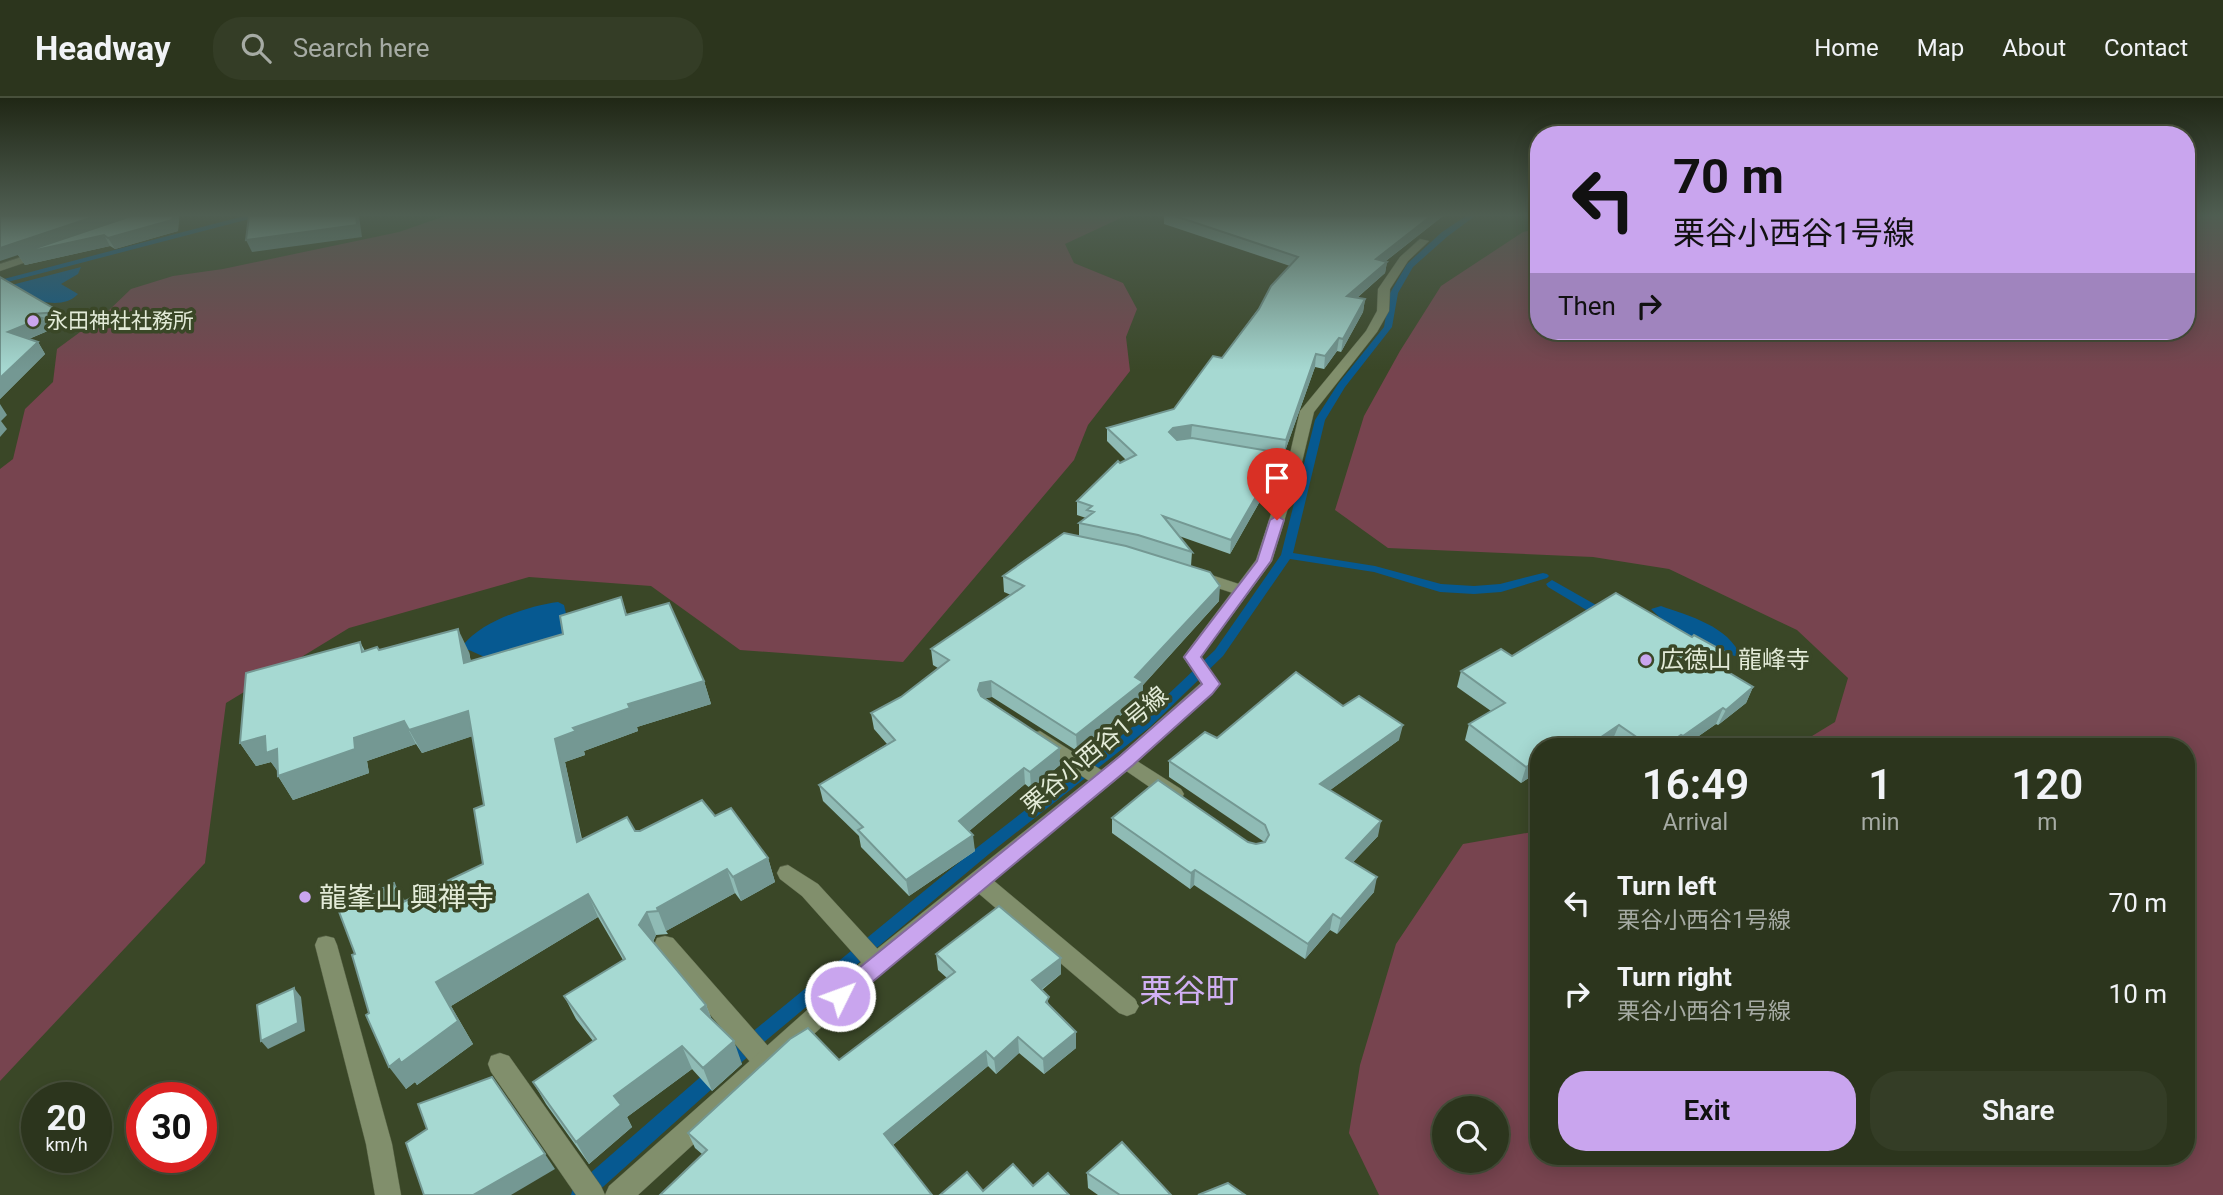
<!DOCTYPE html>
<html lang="en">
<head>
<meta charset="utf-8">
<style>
	:root { --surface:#2c351d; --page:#343d26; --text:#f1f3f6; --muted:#a6aba4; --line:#48503b; --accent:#c9a5ee }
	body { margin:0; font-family:Roboto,"Noto Sans JP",sans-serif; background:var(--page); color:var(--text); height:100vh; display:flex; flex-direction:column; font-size:26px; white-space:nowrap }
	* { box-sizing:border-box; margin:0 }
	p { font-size:23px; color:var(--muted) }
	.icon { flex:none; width:38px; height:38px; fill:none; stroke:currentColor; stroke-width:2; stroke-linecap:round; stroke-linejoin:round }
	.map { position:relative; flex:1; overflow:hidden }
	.sheet { position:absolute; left:1530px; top:640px; width:665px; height:427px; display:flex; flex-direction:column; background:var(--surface); border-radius:28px; box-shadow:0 4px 18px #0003,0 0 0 2px var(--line) }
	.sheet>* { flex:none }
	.guide { position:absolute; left:1530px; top:28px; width:665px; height:214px; border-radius:28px; box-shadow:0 4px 18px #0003,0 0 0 2px var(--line); background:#c9a5ee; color:#111; overflow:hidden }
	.buttons { position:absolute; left:1432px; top:998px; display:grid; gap:14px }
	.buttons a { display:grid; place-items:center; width:77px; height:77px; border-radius:50%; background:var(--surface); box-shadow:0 4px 18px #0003,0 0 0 2px var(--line); font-size:35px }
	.speed { position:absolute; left:21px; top:984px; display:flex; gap:14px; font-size:35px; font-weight:700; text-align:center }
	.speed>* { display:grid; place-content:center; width:91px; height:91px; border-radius:50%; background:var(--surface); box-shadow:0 4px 18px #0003,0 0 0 2px var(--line); line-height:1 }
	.speed small { font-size:18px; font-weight:400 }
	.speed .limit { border:10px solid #d22; background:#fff; color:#111 }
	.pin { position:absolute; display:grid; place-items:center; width:60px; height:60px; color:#fff; margin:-72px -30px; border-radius:50% 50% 50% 0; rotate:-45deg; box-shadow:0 0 7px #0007 }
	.pin .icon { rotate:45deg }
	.me { position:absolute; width:77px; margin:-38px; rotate:48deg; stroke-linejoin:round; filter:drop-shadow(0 0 5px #0008) }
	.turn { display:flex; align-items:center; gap:24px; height:147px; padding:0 28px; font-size:32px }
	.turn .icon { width:91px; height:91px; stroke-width:2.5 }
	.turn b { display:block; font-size:49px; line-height:60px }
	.then { display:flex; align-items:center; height:66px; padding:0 28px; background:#0003; gap:14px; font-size:26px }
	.eta { display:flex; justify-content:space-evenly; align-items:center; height:119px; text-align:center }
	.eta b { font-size:42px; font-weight:600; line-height:49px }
	.action { display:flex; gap:14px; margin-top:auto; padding:14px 28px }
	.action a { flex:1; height:80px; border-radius:28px; background:var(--accent); color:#111; font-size:28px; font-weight:600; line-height:80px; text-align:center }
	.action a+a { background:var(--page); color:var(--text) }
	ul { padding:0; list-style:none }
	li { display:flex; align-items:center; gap:21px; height:91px; padding:0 28px }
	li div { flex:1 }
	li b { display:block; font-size:26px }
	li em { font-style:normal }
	header { display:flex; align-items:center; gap:42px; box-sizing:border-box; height:98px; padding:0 35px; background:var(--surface); border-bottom:2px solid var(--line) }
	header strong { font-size:33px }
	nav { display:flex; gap:38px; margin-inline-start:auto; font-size:24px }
	.search { width:490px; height:63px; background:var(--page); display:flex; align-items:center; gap:18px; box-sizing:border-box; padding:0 24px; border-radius:28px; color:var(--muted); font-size:26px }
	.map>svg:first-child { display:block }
	.green { fill:#77444f; fill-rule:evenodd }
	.water { fill:#065991 }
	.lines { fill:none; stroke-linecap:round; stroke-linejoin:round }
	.stream { fill:#065991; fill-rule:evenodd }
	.service-casing { stroke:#576246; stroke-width:1 }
	.minor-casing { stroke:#576246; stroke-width:1 }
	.service { fill:#818f6c; fill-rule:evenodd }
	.minor { fill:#818f6c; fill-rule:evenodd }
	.wall { fill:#8fbbb5 }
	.shaded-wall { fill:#749893 }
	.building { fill:#a6d9d2; stroke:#749893; stroke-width:2 }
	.route { fill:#c9a5ee; stroke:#836b9b; stroke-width:2 }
	.poi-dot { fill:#c9a5ee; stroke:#3a4727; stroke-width:2.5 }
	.labels { text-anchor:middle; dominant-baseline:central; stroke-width:7; stroke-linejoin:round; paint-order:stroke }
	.far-poi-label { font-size:21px; fill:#e3ebd8; stroke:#3a4727; text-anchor:start }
	.poi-label { font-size:24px; fill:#e3ebd8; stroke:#3a4727; text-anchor:start }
	.street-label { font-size:24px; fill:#e3ebd8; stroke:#3a4727 }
	.near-poi-label { font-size:28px; fill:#e3ebd8; stroke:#3a4727; text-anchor:start }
	.near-quarter-label { font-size:33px; fill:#d1b0f4; stroke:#3a4727 }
</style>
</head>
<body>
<header>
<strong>Headway</strong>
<div class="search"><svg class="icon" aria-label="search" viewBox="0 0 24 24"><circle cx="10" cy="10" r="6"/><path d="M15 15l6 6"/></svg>Search here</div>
<nav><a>Home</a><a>Map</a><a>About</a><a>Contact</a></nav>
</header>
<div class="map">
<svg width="2223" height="1097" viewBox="0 0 2223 1097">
	<rect width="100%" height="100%" fill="#3a4727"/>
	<g class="green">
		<path d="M445 118H1125L1065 146 1074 165 1123 185 1137 211 1126 239 1130 273 1088 327 1074 362 903 564 740 552 651 488 529 479 349 530 226 605 205 765 0 983V371L13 361 25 311 53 284 57 251 106 215 131 191 173 178 223 171 399 134Z"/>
		<path d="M2186 118H2223V1097H1379L1349 1035 1360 967 1396 846 1463 746 1538 733V1059H2186V649H1794L1835 624 1848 580 1797 532 1669 471 1593 459 1388 450 1335 412 1364 318 1400 253 1441 188 1523 134 1538 131V233H2186ZM1444 1010H1496V1062H1444Z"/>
	</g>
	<g class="water">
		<path d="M244 118H261L0 186V182Z"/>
		<path d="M81 169 78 176 61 186 78 196C59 216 22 197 0 190Z"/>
		<path d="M558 504 564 507 571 537 489 561 469 552H464V546C483 523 528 508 558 504Z"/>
		<path d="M1661 508C1689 518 1729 528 1741 559 1718 557 1667 529 1651 511Z"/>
	</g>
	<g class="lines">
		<g class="stream">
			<path d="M1466 118H1475L1448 138 1413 169 1398 195 1392 229 1345 289 1325 322 1293 455 1375 468 1441 486 1474 488 1500 486 1543 475 1547 476 1549 478 1547 480 1501 494 1474 496 1440 494 1374 474 1290 461 1223 558 1150 629 989 756 763 945 594 1097H571L573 1090 751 935 979 748 1140 623 1215 552 1281 457 1315 322 1338 286 1384 229 1390 195 1407 166 1442 134Z"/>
			<path d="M1552 482 1596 507 1598 510 1596 513H1588L1548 489 1546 486Z"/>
		</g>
		<defs>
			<g id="service">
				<path d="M1257 354 1295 360 1302 364 1295 368 1252 361 1250 358Z"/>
				<path d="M1196 472 1248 489 1250 493 1242 498 1190 481 1188 477Z"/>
				<path d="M1040 633 1109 677 1112 682 1109 687 1102 689 1095 687 1033 645 1030 640 1033 635Z"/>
				<path d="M1126 656 1181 691 1184 696 1181 701 1174 703 1167 701 1119 668 1116 663 1119 658Z"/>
				<path d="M788 767 818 786 884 858 887 865 884 872 876 875 868 872 802 798 780 781 777 775 780 769Z"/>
				<path d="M979 774 987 777 1135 901 1139 908 1135 915 1127 918 1119 915 971 789 968 783 971 777Z"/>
				<path d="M326 838 334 840 337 847 392 1046 401 1097H375L366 1046 315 847 318 840Z"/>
				<path d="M665 838 673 840 775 956 778 964 775 972 766 975 757 972 657 854 654 847 657 840Z"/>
				<path d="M500 955 509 958 601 1088 605 1097H576L491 974 488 966 491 958Z"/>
			</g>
			<g id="minor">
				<path d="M1420 141 1429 143 1408 163 1390 191 1389 213 1377 234 1314 314 1302 364 1272 463 1201 559 1220 586 1217 590 1133 668 884 872 638 1097H605L609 1088 868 858 1119 658 1201 585 1183 559 1256 462 1288 364 1300 313 1366 233 1377 213 1378 191 1400 159Z"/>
				<path d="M43 152 48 155 47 157 0 173V166Z"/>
			</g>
		</defs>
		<use href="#service" class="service-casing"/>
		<use href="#minor" class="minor-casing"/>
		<use href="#service" class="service"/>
		<use href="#minor" class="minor"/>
	</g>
	<g class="wall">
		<path d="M0 118H179L178 133 115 151 110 148 25 167 18 157Z"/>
		<path d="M1164 118H1443L1386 163 1387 164 1385 175 1357 200 1365 201 1363 214 1341 254 1337 253 1324 271 1315 269 1284 356 1281 355 1280 368 1230 456 1179 438 1192 454 1191 468 1219 503 1143 587 1142 600 1077 653 992 599 985 600 1060 650V667L1031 691 1025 686 969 733 975 753 909 798 861 749 859 738 823 703 819 687 887 646 874 631 871 615 901 599 938 570 933 567 931 551 1011 497 1004 494 1003 478 1079 438V425L1086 420 1077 417V403L1120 365 1126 362 1107 343V330L1174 311 1222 260 1290 168 1164 126Z"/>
		<path d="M0 179 60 214 67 226 47 227 50 232 29 241 38 244 45 256 0 301Z"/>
		<path d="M621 499 627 517 704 583 711 606 637 629 638 633 584 653 585 657 565 664 582 741 635 733 715 718 768 760 775 784 741 803 735 795 666 833 668 836 656 837 653 844 706 907 712 922 742 966 712 993 692 971 627 1019 632 1029 589 1066 546 1006 533 984 593 943 576 921 564 898 623 862 598 819 451 908 473 946 417 987 415 984 406 991 369 915 355 856 405 803 483 766 484 707 472 638 422 655 416 646 367 663 369 675 293 702 278 678V673L271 664 256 668 240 645 360 544 365 553 379 552 469 554 471 564 563 536Z"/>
		<path d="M1692 539 1727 555 1720 570 1753 589 1746 605 1718 627 1716 626 1683 649H1621L1612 643 1604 649H1538V674L1521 685 1465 642 1469 626 1491 613 1457 589 1461 573 1512 558Z"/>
		<path d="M1343 608 1399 642 1330 692 1378 738 1353 764 1374 794 1337 836 1330 832 1305 861 1194 787 1190 791 1112 735V720L1248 744 1256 746 1264 744 1263 743 1169 679V663L1217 640Z"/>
		<path d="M936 856 1061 860V876L1042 892 1050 908 1076 934V950L1044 976 1019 955 996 976 988 968 893 1047 702 1056 695 1050 688 1035 839 962 947 880 938 872Z"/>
		<path d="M1087 1075 1171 1097H1098L1088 1090Z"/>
	</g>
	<g class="shaded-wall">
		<path d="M96 118H135L104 137 110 148 25 167 18 157 0 163V150Z"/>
		<path d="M173 118H179L178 133 115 151 108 140Z"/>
		<path d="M356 118H359L362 139 252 154 246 142Z"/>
		<path d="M1431 118H1443L1374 172 1376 161Z"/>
		<path d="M1387 164 1385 175 1345 210 1347 198Z"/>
		<path d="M1365 201 1363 214 1341 254 1343 241Z"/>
		<path d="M42 220 50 232 16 246 8 234Z"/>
		<path d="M1339 240 1337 253 1324 271 1325 258Z"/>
		<path d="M38 244 45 256 0 301V280Z"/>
		<path d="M1316 256 1315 269 1284 356 1286 342Z"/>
		<path d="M0 306 7 317 1 323 7 331 0 339Z"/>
		<path d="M1192 327 1191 340 1173 343 1169 334 1173 330Z"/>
		<path d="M1281 355 1280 368 1230 456 1231 442Z"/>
		<path d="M1220 488 1219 503 1143 587 1142 600 1077 653 1076 637 1135 579Z"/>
		<path d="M458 531 469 554 475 589 464 565Z"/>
		<path d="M1727 555 1720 571 1713 565Z"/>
		<path d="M704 583 711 606 637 629 638 633 584 653 585 657 565 664 587 768 577 744 555 641 573 630 628 606Z"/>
		<path d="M991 583 992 599 982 601 978 592 980 585Z"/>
		<path d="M1753 589 1746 605 1718 627 1726 612Z"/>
		<path d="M1723 610 1716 626 1683 649H1678L1683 638Z"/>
		<path d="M468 613 479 636 422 655 409 632Z"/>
		<path d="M404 623 416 646 367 663 369 675 293 702 278 678 280 677 271 664 256 668 240 645 265 638 277 651 354 640Z"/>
		<path d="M1403 627 1399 642 1318 701 1320 686Z"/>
		<path d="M1619 627 1612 643 1604 649H1587Z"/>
		<path d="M1681 637 1675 649H1664Z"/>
		<path d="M1575 639 1571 649H1558Z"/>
		<path d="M1060 650V667L1031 691 1030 674Z"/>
		<path d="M1538 662V674L1521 685 1526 669Z"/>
		<path d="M1024 670 1025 686 961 740 959 723Z"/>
		<path d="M1381 723 1378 738 1343 775 1346 760Z"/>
		<path d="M973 737 975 753 909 798 906 782Z"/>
		<path d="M768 760 775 784 741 803 733 779Z"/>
		<path d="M727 771 735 795 666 833 657 810Z"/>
		<path d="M1195 772 1194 787 1190 791 1191 775Z"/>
		<path d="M1377 779 1374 794 1337 836 1341 821Z"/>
		<path d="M394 785 409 809 401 805Z"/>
		<path d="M588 796 598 819 451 908 473 946 417 987 415 984 406 991 389 969 436 884Z"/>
		<path d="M647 814 656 837 649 851 639 827Z"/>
		<path d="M1333 816 1330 832 1305 861 1308 846Z"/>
		<path d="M1061 860V876L1033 898 1032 882Z"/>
		<path d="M294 890 301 899 305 933 268 951 261 943Z"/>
		<path d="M706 907 715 930 701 911Z"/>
		<path d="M1076 934V950L1044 976 1043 961Z"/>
		<path d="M1018 939 1019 955 996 976 994 961Z"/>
		<path d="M734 943 742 966 712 993 703 970Z"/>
		<path d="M682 948 692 971 627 1019 632 1029 589 1066 576 1044 614 998Z"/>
		<path d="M986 953 988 968 888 1051 884 1036Z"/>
		<path d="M545 1056 555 1071 511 1097H473Z"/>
	</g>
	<g class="building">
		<path d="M0 118H96L0 150Z"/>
		<path d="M131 118H173L172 122 108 140 104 137 18 156Z"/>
		<path d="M249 118H356L357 127 246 142Z"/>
		<path d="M1175 118H1431L1376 161 1387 164 1347 198 1365 201 1343 241 1339 240 1325 258 1316 256 1286 342 1192 327 1173 330 1169 334 1177 342 1192 340 1281 355 1231 442 1163 418 1192 454 1138 437 1079 425 1094 414 1087 412 1092 408 1077 403 1118 363 1120 365 1136 357 1107 330 1174 311 1213 258 1222 260 1259 211 1271 188 1298 159Z"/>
		<path d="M0 179 60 214 31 216 42 220 8 234 38 244 0 280Z"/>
		<path d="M1064 435 1126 448 1210 474 1220 488 1135 579 1143 584 1076 637 991 583 980 585 978 592 981 598 1060 650 1030 674 1024 670 959 723 973 737 906 782 858 732 863 729 819 687 895 642 871 615 901 599 949 562 931 551 1024 488 1003 478Z"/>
		<path d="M1616 495 1692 539 1694 537 1727 555 1713 565 1753 589 1726 612 1723 610 1683 638 1681 637 1664 649H1651L1619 627 1588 648 1575 639 1558 649H1538V662L1526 669 1469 626 1505 605 1461 573 1501 551 1512 558Z"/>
		<path d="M621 499 626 517 669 505 704 583 628 606 630 610 573 630 576 633 555 641 577 744 627 719 635 733H640L702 702 715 718 731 710 768 760 733 779 727 771 657 810 658 813 647 814 639 827 706 907 701 911 734 943 703 970 682 948 614 998 621 1007 576 1044 533 984 596 941 564 898 625 861 588 796 436 884 458 923 401 965 399 961 389 969 366 917 369 915 352 857 355 856 338 811 394 785 401 805 483 766 474 711 484 707 468 613 409 632 404 623 354 640 355 651 278 678 277 651 266 655 265 638 240 645 246 575 360 544 362 554 377 549 379 552 458 531 464 565 563 536 560 518Z"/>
		<path d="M1296 574 1343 608 1359 598 1403 627 1320 686 1381 723 1346 760 1377 779 1341 821 1333 816 1308 846 1195 772 1191 775 1112 720 1158 682 1248 744 1256 746 1265 744 1269 737 1265 727 1169 663 1205 634 1217 640Z"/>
		<path d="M999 808 1061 860 1032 882 1049 899 1046 904 1076 934 1043 961 1018 939 994 961 986 953 884 1036 932 1097H660L707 1052 688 1035 790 941 808 930 839 962 955 874 936 856Z"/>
		<path d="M294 890 298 925 261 943 257 907Z"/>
		<path d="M492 979 545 1056 473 1097H424L406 1045 427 1031 418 1006Z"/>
		<path d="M1122 1044 1171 1097H1120L1087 1075Z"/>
		<path d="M1013 1066 1033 1088 1048 1075 1069 1097H940L967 1074 983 1093Z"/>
		<path d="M1228 1085 1245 1097H1198Z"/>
	</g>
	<linearGradient id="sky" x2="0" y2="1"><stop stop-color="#202715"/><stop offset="0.43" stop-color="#4f5e52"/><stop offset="1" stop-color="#4f5e52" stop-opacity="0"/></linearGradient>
	<rect width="2223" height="272" fill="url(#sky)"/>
	<path class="route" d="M1277 418 1284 422 1271 463 1201 559 1220 586 1212 596 1133 667 847 905 840 908 832 905 829 898 832 892 1120 658 1201 587 1202 586 1184 559 1257 463 1270 422Z"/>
	<g class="poi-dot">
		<circle cx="33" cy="223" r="7"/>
		<circle cx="1646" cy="562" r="7"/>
		<circle cx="305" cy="799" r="7"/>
	</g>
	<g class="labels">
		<g class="far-poi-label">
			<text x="47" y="223">永田神社社務所</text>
		</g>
		<g class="poi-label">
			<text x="1660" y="562">広徳山 龍峰寺</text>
		</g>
		<g class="street-label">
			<text transform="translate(1095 652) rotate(-40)">栗谷小西谷1号線</text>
		</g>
		<g class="near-poi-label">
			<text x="319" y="799">龍峯山 興禅寺</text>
		</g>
		<g class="near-quarter-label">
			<text x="1189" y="892">栗谷町</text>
		</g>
	</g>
</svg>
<div class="buttons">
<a><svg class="icon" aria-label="search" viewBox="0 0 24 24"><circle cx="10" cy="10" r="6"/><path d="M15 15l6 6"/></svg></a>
</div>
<div class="speed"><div>20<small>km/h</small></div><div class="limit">30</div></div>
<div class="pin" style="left:1277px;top:422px;background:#d93025"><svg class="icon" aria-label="arrive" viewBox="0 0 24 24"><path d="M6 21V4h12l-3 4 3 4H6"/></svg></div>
<svg class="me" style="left:840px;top:898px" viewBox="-20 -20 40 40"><circle r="17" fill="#c9a5ee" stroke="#fff" stroke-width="3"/><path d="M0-11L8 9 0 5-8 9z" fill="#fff"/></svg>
<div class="guide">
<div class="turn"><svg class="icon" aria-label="left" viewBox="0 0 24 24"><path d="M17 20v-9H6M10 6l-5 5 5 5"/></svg><div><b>70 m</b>栗谷小西谷1号線</div></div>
<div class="then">Then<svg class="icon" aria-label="right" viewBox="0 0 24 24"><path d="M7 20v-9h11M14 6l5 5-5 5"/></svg></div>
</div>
<section class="sheet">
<div class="eta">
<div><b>16:49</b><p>Arrival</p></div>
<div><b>1</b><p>min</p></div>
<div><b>120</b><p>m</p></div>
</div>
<ul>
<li><svg class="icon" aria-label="left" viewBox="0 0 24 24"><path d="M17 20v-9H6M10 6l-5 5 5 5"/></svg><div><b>Turn left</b><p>栗谷小西谷1号線</p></div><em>70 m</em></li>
<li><svg class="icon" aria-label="right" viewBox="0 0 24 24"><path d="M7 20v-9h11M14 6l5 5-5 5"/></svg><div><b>Turn right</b><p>栗谷小西谷1号線</p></div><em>10 m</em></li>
</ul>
<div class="action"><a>Exit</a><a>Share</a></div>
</section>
</div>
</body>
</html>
